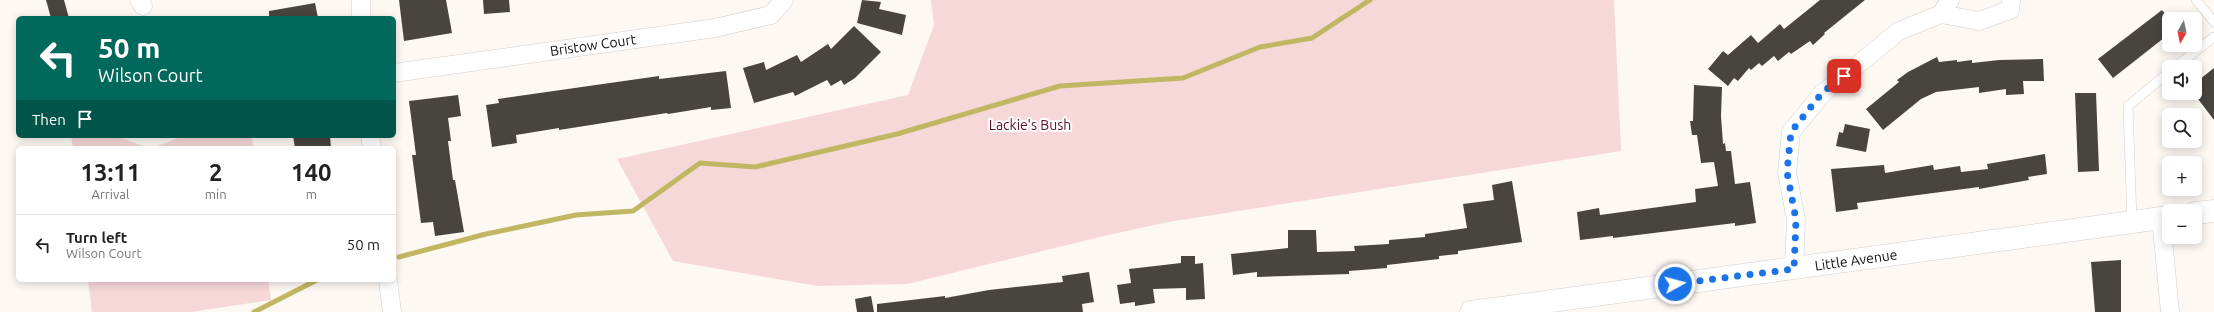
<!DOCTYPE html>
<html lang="en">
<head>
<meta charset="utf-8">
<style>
	:root { --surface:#fff; --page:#f2f2f2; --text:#222; --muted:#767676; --line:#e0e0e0 }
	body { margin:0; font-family:Ubuntu,sans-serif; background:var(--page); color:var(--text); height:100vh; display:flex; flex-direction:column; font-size:15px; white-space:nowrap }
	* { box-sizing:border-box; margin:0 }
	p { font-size:13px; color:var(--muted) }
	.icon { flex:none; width:22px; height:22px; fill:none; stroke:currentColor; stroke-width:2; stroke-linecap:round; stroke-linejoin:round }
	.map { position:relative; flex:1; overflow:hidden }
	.side { position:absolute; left:16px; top:146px; width:380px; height:136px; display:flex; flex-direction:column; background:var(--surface); border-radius:6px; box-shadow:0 2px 10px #0003 }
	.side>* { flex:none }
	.top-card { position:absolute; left:16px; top:16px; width:380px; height:122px; border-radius:6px; box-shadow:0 2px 10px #0003; background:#00695c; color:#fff; overflow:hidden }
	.needle { width:26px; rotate:189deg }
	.fabs { position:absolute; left:2162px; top:12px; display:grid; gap:8px }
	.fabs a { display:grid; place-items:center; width:40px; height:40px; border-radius:6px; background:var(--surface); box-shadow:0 2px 10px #0003; font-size:20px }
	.pin { position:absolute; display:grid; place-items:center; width:34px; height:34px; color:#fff; margin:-17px; border-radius:8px; box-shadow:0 2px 6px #0006 }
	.me { position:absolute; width:44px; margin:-22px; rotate:83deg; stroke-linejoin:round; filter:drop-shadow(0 0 3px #0008) }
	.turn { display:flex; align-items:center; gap:14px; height:84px; padding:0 16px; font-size:18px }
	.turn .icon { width:52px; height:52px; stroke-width:2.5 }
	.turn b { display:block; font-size:28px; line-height:34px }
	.then { display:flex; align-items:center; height:38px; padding:0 16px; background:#0003; gap:8px; font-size:15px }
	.eta { display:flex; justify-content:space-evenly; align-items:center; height:68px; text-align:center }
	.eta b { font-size:24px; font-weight:600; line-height:28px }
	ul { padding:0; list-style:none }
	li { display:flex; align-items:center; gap:12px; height:60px; padding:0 16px; border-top:1px solid var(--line) }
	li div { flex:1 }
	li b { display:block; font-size:15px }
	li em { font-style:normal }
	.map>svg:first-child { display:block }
	.green { fill:#f7d8d9 }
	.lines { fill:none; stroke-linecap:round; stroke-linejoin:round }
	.stream { stroke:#c1b763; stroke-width:5 }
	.building { fill:#484540 }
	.service-casing { stroke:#d3cdc9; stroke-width:10 }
	.minor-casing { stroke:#d3cdc9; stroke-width:19 }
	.tertiary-casing { stroke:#d3cdc9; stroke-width:23 }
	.service { stroke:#fff; stroke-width:9 }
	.minor { stroke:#fff; stroke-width:18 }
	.tertiary { stroke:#fff; stroke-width:22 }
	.route { stroke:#1a73e8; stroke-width:7; stroke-dasharray:0 12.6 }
	.labels { text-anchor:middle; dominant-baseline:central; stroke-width:4; stroke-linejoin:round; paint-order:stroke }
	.street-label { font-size:14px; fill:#12100f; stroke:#fff }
	.park-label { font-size:14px; fill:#5c0e1e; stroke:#fff }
</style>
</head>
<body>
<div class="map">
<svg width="2214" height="312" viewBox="0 0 2214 312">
	<rect width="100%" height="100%" fill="#fef8f3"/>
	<g class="green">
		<path d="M931 0H1614L1621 151 1168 222 1104 236 907 284 817 286 673 261 617 159 908 95 934 25Z"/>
		<path d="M71 136H117L148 148H73Z"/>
		<path d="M183 136H252L253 148H152Z"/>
		<path d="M88 280H268L271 300 191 312H92Z"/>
	</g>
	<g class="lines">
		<g class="stream">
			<path d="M399 257 486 234 576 215 633 211 700 163 755 167 897 134 1060 86 1183 78 1260 47 1312 38 1370 0"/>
			<path d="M254 312 317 280"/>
		</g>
	</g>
	<g class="building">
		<path d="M46 0H64L69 18H51Z"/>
		<path d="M399 0H446L452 33 404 41Z"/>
		<path d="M483 0H509L510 12 484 14Z"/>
		<path d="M862 0 881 2 879 9 906 15 902 35 857 23Z"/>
		<path d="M1820 0H1865L1824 33 1825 34 1813 45 1810 41 1791 54 1789 52 1778 61 1774 56 1762 66 1759 63 1751 70 1749 68 1738 81 1734 78 1728 86 1708 69 1723 51 1728 55 1751 35 1758 43 1780 24 1784 29Z"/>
		<path d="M315 3 318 18H269V11Z"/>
		<path d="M2162 10 2169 19V34L2113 78 2098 59Z"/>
		<path d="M854 26 881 52 855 78 844 85 841 80 831 86 827 80 795 96 793 92 754 103 743 68 764 62 766 70 797 55 801 62 828 44 831 49Z"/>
		<path d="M1937 57 1939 62 1957 60V62L1972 60V63L1999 60 2043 59 2044 81H2023L2024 94 2006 95V89L1979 93V87L1936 92 1921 99 1883 130 1866 109 1899 82 1897 80 1908 72Z"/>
		<path d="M2214 68V120L2195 95V83Z"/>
		<path d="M726 71 731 108 711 110V107L668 114 667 113 559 130V128L516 135 517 143 492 147 486 105 499 103 498 99 659 76V79Z"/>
		<path d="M1694 85 1722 87 1721 116 1723 144 1725 143 1726 151H1731L1735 184 1750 182 1756 223 1735 226V223L1613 238V236L1580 240 1577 212 1599 208 1600 215 1696 202 1695 189 1718 186 1714 162 1701 163 1697 135H1692L1690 121H1693Z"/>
		<path d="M2075 93H2096L2099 171 2078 172Z"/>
		<path d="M458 95 461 116 448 118 451 141H448L453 180H455L464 232 435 236 433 222 421 223 412 155H416L409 101Z"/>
		<path d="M1845 124 1870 129 1866 152 1836 146 1839 132 1843 133Z"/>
		<path d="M293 136H330L331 148H295Z"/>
		<path d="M2045 154 2047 174 2028 177 2029 180 1979 189V187L1857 203 1858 209 1836 212 1831 169 1884 165 1885 173 1933 165 1934 170 1960 166 1961 172 1988 169 1987 164Z"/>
		<path d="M1512 181 1522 242 1458 251V254L1439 256V259L1387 265V268L1349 271V274L1257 277V272L1233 275 1231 254 1288 248V230H1316L1317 252 1355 251 1354 246 1389 244V240L1425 237V234L1467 228 1463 204 1494 200 1492 185Z"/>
		<path d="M1181 256H1195V264L1203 263 1205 299 1186 300V288L1153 289 1155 303 1135 306V302L1120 304 1117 285 1131 283 1129 269 1181 263Z"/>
		<path d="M2121 260V312H2095L2091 262Z"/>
		<path d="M1089 272 1094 302 1082 304 1083 312H877V304L945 296V298L989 290 1063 282 1062 276Z"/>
		<path d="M871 296 874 312H857L855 299Z"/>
	</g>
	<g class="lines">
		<defs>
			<g id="service">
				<path d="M2196 0 2214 22"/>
				<path d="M2175 67 2214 37"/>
				<path d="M2132 222 2128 106 2169 72"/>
			</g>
			<g id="minor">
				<path d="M139 0 143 6"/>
				<path d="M361 0V18"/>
				<path d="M1941 14 1950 0"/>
				<path d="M394 73 715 28 771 15 784 0"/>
				<path d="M370 136 372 148"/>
				<path d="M2161 218 2170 312"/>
				<path d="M1794 269 1796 220 1787 172 1791 132 1823 93 1899 31 1941 14 1979 21 2010 10 2011 0"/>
				<path d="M388 280 392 312"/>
			</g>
			<g id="tertiary">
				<path d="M2195 213 2214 211"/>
				<path d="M1471 312 2169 217"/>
			</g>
		</defs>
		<use href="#service" class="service-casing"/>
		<use href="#minor" class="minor-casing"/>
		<use href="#tertiary" class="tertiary-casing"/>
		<use href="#service" class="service"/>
		<use href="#minor" class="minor"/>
		<use href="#tertiary" class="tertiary"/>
	</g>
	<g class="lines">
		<path class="route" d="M1675 284 1794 269 1796 220 1787 172 1791 132 1822 93 1844 76"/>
	</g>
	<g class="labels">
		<g class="street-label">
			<text transform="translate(593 45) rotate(-8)">Bristow Court</text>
			<text transform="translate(1856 260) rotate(-8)">Little Avenue</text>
		</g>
		<g class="park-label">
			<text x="1030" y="125">Lackie's Bush</text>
		</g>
	</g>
</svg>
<div class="fabs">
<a><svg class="needle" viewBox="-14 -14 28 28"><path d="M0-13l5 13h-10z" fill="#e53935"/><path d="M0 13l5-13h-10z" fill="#767676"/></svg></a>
<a><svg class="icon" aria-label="sound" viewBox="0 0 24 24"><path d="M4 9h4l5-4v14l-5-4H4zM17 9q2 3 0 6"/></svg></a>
<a><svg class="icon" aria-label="search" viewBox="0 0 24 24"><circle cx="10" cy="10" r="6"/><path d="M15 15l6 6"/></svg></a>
<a>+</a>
<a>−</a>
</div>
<div class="pin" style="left:1844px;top:76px;background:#d93025"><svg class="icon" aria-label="arrive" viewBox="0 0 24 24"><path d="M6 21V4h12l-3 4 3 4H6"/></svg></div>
<svg class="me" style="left:1675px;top:284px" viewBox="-20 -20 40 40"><circle r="17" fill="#1a73e8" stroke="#fff" stroke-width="3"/><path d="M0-11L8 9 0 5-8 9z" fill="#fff"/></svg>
<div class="top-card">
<div class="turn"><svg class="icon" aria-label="left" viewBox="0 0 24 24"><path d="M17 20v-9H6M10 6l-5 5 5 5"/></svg><div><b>50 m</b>Wilson Court</div></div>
<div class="then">Then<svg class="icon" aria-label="arrive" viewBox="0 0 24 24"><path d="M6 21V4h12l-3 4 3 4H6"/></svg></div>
</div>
<section class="side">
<div class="eta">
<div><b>13:11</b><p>Arrival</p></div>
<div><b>2</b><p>min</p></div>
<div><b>140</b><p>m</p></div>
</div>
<ul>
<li><svg class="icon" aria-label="left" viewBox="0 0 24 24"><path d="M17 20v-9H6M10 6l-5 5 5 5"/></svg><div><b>Turn left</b><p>Wilson Court</p></div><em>50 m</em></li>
</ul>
</section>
</div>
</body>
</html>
